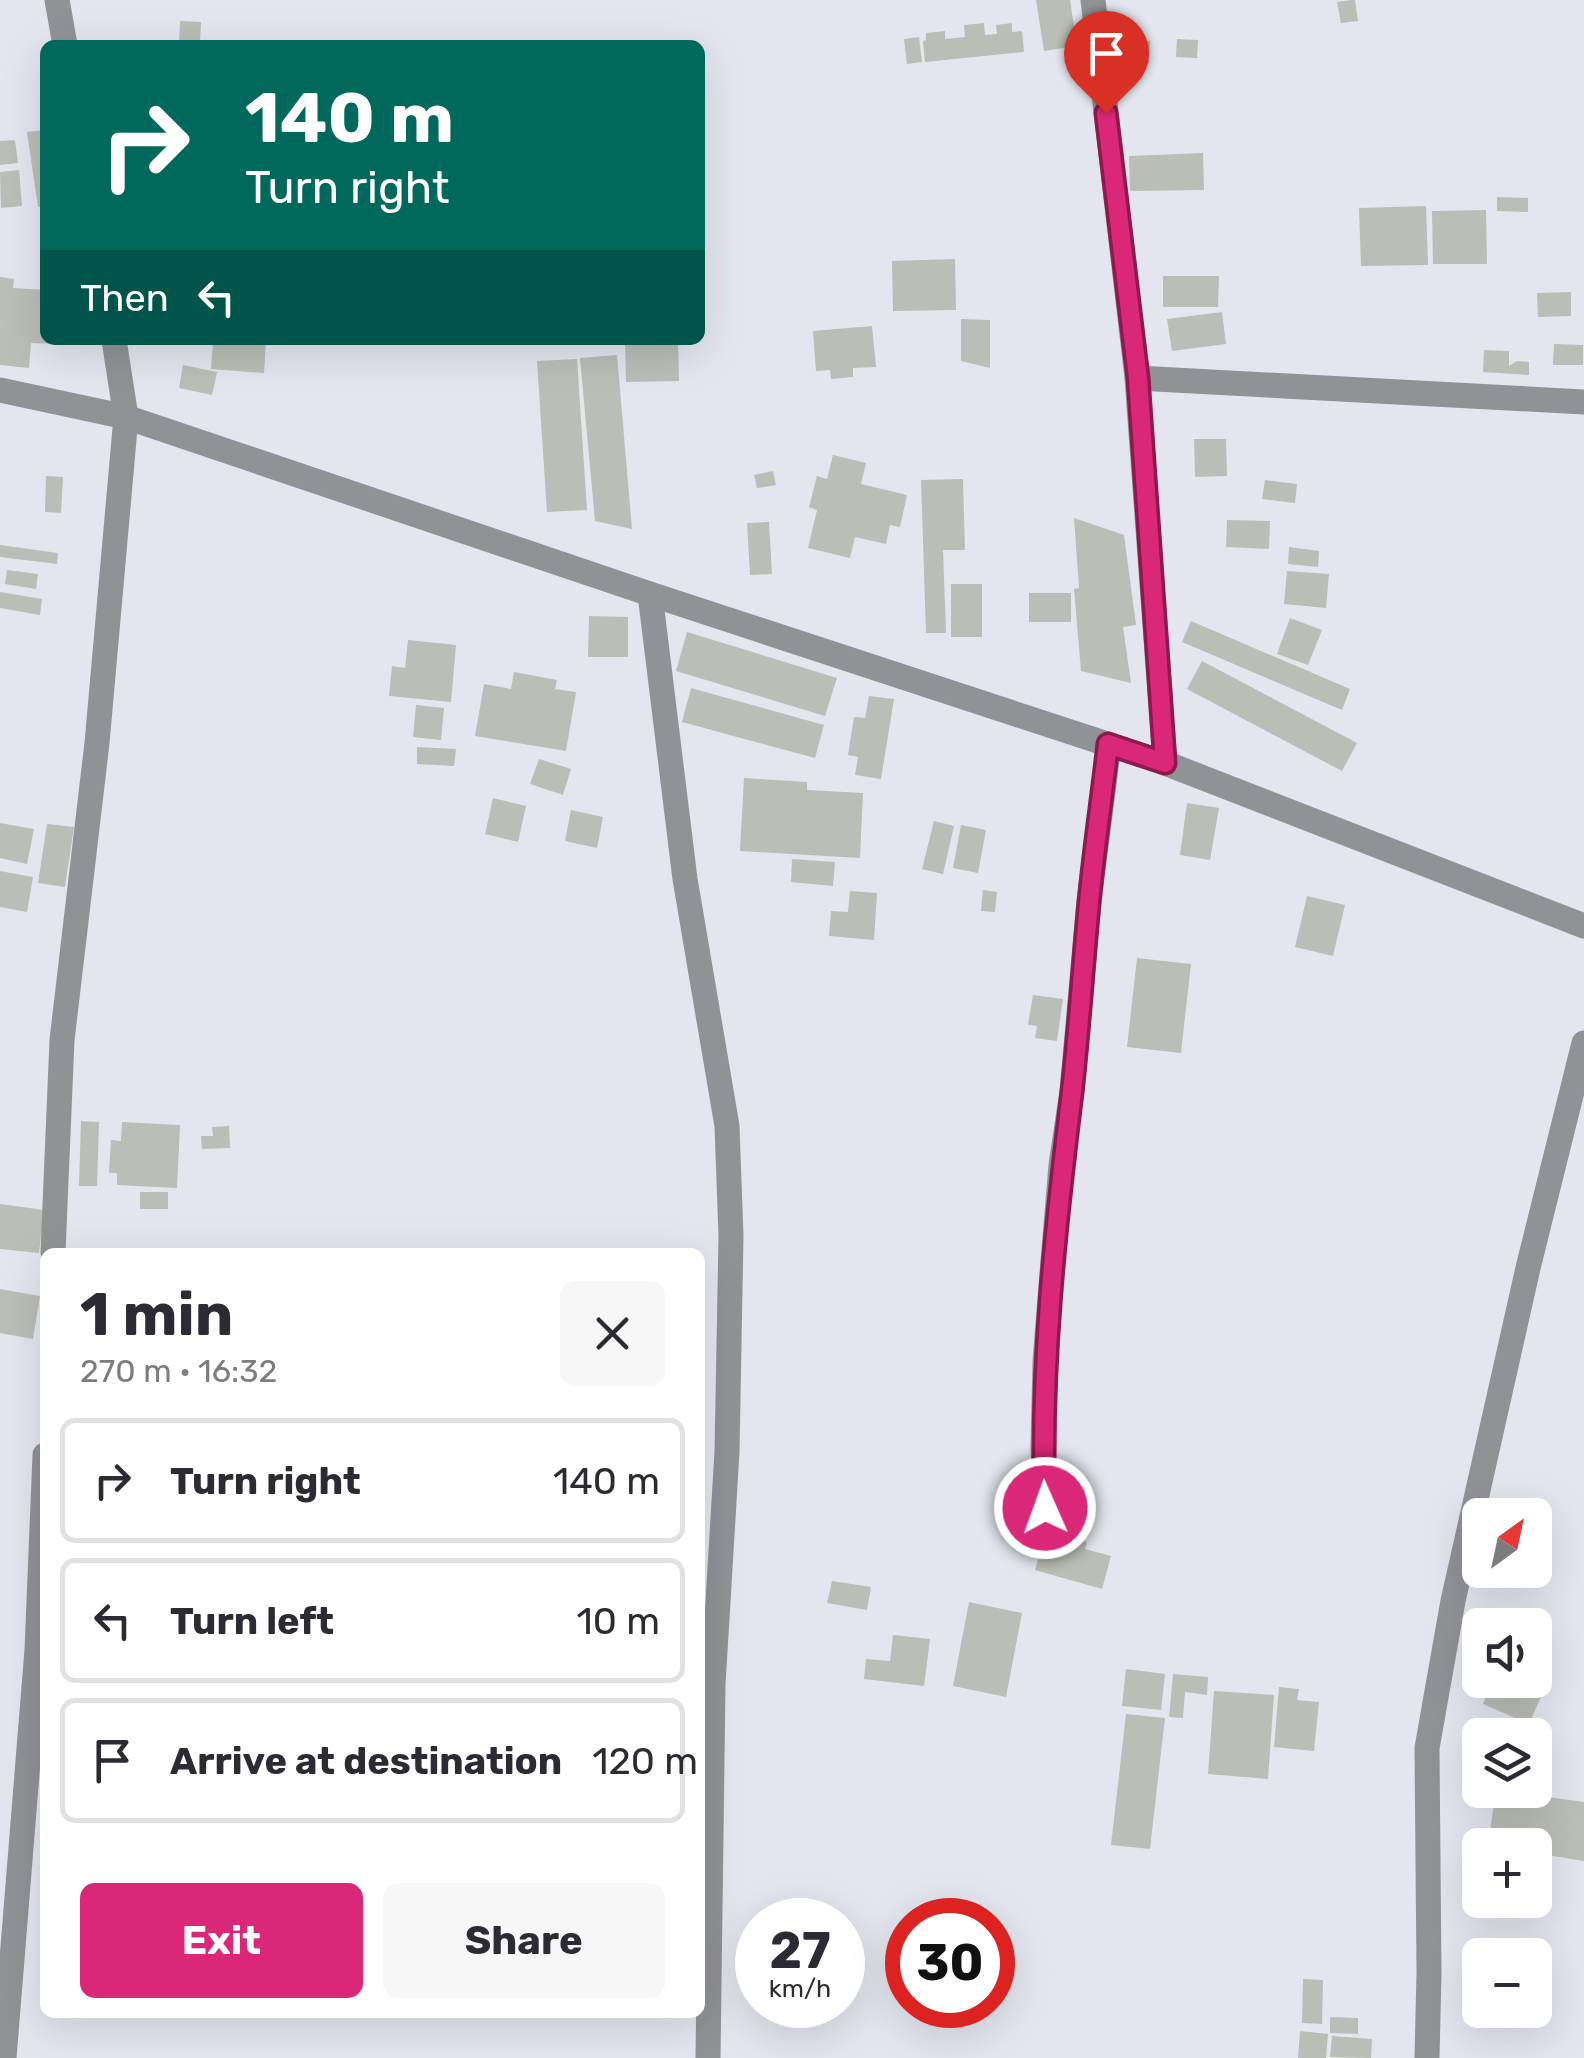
<!DOCTYPE html>
<html lang="en">
<head>
<meta charset="utf-8">
<style>
	:root { --surface:#fff; --page:#f7f7f7; --text:#2b2b33; --muted:#7c7c81; --line:#e1e1e2; --accent:#db2777 }
	body { margin:0; font-family:Rubik,sans-serif; background:var(--page); color:var(--text); height:100vh; display:flex; flex-direction:column; font-size:38px; white-space:nowrap }
	* { box-sizing:border-box; margin:0 }
	p { font-size:32px; color:var(--muted) }
	.icon { flex:none; width:55px; height:55px; fill:none; stroke:currentColor; stroke-width:2; stroke-linecap:round; stroke-linejoin:round }
	.map { position:relative; flex:1; overflow:hidden }
	.panel { position:absolute; left:40px; top:1248px; width:665px; height:770px; display:flex; flex-direction:column; background:var(--surface); border-radius:15px; box-shadow:0 10px 40px #0002 }
	.panel>* { flex:none }
	.guide { position:absolute; left:40px; top:40px; width:665px; height:305px; border-radius:15px; box-shadow:0 10px 40px #0002; background:#00695c; color:#fff; overflow:hidden }
	.needle { width:65px; rotate:33deg }
	.tools { position:absolute; left:1462px; top:1498px; display:grid; gap:20px }
	.tools a { display:grid; place-items:center; width:90px; height:90px; border-radius:15px; background:var(--surface); box-shadow:0 10px 40px #0002; font-size:50px }
	.speed { position:absolute; left:735px; top:1898px; display:flex; gap:20px; font-size:50px; font-weight:700; text-align:center }
	.speed>* { display:grid; place-content:center; width:130px; height:130px; border-radius:50%; background:var(--surface); box-shadow:0 10px 40px #0002; line-height:1 }
	.speed small { font-size:25px; font-weight:400 }
	.speed .limit { border:15px solid #d22; background:#fff; color:#111 }
	.pin { position:absolute; display:grid; place-items:center; width:85px; height:85px; color:#fff; margin:-102px -42px; border-radius:50% 50% 50% 0; rotate:-45deg; box-shadow:0 0 10px #0007 }
	.pin .icon { rotate:45deg }
	.me { position:absolute; width:110px; margin:-55px; rotate:358deg; stroke-linejoin:round; filter:drop-shadow(0 0 8px #0008) }
	.turn { display:flex; align-items:center; gap:35px; height:210px; padding:0 40px; font-size:45px }
	.turn .icon { width:130px; height:130px; stroke-width:2.5 }
	.turn b { display:block; font-size:70px; line-height:85px }
	.then { display:flex; align-items:center; height:95px; padding:0 40px; background:#0003; gap:20px; font-size:38px }
	.round { display:grid; place-items:center; flex:none; width:105px; height:105px; border-radius:15px; background:var(--page) }
	.overview { display:flex; align-items:center; justify-content:space-between; height:170px; padding:0 40px }
	h1 { font-size:60px; font-weight:700; line-height:75px }
	.action { display:flex; gap:20px; margin-top:auto; padding:20px 40px }
	.action a { flex:1; height:115px; border-radius:15px; background:var(--accent); color:#fff; font-size:40px; font-weight:700; line-height:115px; text-align:center }
	.action a+a { background:var(--page); color:var(--text) }
	ul { padding:0; list-style:none }
	li { display:flex; align-items:center; gap:30px; height:125px; margin:0 20px 15px; padding:0 20px; border:5px solid var(--line); border-radius:15px }
	li div { flex:1 }
	li b { display:block; font-size:38px }
	li em { font-style:normal }
	.map>svg:first-child { display:block }
	.building { fill:#babeb6 }
	.lines { fill:none; stroke-linecap:round; stroke-linejoin:round }
	.street { stroke:#919296; stroke-width:25 }
	.route-casing { stroke:#8e194d; stroke-width:25 }
	.route { stroke:#db2777; stroke-width:18 }
</style>
</head>
<body>
<div class="map">
<svg width="1584" height="2058" viewBox="0 0 1584 2058">
	<rect width="100%" height="100%" fill="#e3e6ef"/>
	<g class="building">
		<path d="M1036 0H1070L1077 46 1044 51Z"/>
		<path d="M1352 0H1355L1358 21 1341 23 1337 2Z"/>
		<path d="M180 21 201 22 200 45H179Z"/>
		<path d="M984 23 985 35 997 34 996 25 1012 23V32L1022 31 1024 52 925 62 923 41 926 40V33L945 31V39L965 37 964 25Z"/>
		<path d="M919 37 922 62 907 64 904 39Z"/>
		<path d="M1177 39 1198 40 1197 58 1176 57Z"/>
		<path d="M1113 40 1150 41 1149 63 1112 61Z"/>
		<path d="M45 130V206L38 207 27 132Z"/>
		<path d="M15 140 18 163 0 165V141Z"/>
		<path d="M1203 153 1204 190 1130 191 1129 156Z"/>
		<path d="M19 170 22 206 1 208 0 172Z"/>
		<path d="M1497 197 1528 198V212L1497 211Z"/>
		<path d="M1426 206 1428 265 1361 266 1359 208Z"/>
		<path d="M1486 210 1487 264H1433L1432 211Z"/>
		<path d="M955 259 956 310 893 311 892 261Z"/>
		<path d="M1163 276H1219L1218 307H1163Z"/>
		<path d="M0 277 14 279 13 288 45 290V340H58L57 344 31 343 29 368 0 365Z"/>
		<path d="M1571 292V316L1538 317 1537 293Z"/>
		<path d="M1222 312 1226 344 1172 351 1167 319Z"/>
		<path d="M961 319 990 320V368L961 361Z"/>
		<path d="M872 326 876 367 853 368V377L831 379 830 370 816 371 813 331Z"/>
		<path d="M213 340H266L264 373 211 369Z"/>
		<path d="M625 340H678L679 381 626 382Z"/>
		<path d="M1554 344 1583 345V365H1553Z"/>
		<path d="M1484 350 1509 351V366L1517 361 1529 362V375L1483 372Z"/>
		<path d="M617 355 632 529 595 521 580 358Z"/>
		<path d="M577 359 587 510 547 512 537 361Z"/>
		<path d="M183 365 217 372 212 395 179 388Z"/>
		<path d="M1194 439H1226L1227 476 1195 477Z"/>
		<path d="M833 455 866 463 861 484 907 495 900 527 890 525 886 544 855 537 850 558 808 548 817 510 809 507 817 476 827 479Z"/>
		<path d="M773 471 776 485 757 488 754 475Z"/>
		<path d="M46 476 63 477 61 513 45 512Z"/>
		<path d="M963 479 965 550H943L946 633H926L921 480Z"/>
		<path d="M1265 480 1297 484 1295 503 1262 499Z"/>
		<path d="M1074 518 1124 535 1136 625 1123 627 1131 683 1081 671 1074 589 1079 588Z"/>
		<path d="M1227 520 1270 521 1269 549 1226 547Z"/>
		<path d="M769 522 772 574 750 575 747 523Z"/>
		<path d="M0 545 58 553 57 564 0 557Z"/>
		<path d="M1289 547 1319 551 1318 567 1288 564Z"/>
		<path d="M7 570 38 574 36 589 5 584Z"/>
		<path d="M1287 571 1329 574 1326 608 1284 604Z"/>
		<rect x="951" y="584" width="31" height="53"/>
		<path d="M0 592 42 599 40 615 0 608Z"/>
		<rect x="1029" y="593" width="42" height="29"/>
		<path d="M589 616 628 617V657H588Z"/>
		<path d="M1290 618 1322 630 1308 665 1277 654Z"/>
		<path d="M1191 621 1350 689 1342 710 1182 642Z"/>
		<path d="M687 632 837 678 825 716 676 671Z"/>
		<path d="M408 640 456 645 451 702 389 696 392 666 405 668Z"/>
		<path d="M1202 661 1357 743 1342 771 1187 689Z"/>
		<path d="M514 672 557 680 555 689 576 692 566 751 475 736 484 684 511 689Z"/>
		<path d="M691 688 824 725 815 758 682 722Z"/>
		<path d="M869 696 894 699 881 779 855 775 858 757 848 755 854 717 865 718Z"/>
		<path d="M416 705 444 708 441 740 413 737Z"/>
		<path d="M417 747 456 749 454 766 417 764Z"/>
		<path d="M539 759 571 769 563 795 530 784Z"/>
		<path d="M744 778 807 782V790L863 793 860 858 740 851Z"/>
		<path d="M493 798 526 806 518 842 485 834Z"/>
		<path d="M1187 803 1219 808 1210 860 1180 855Z"/>
		<path d="M571 810 603 817 597 848 565 841Z"/>
		<path d="M934 821 954 826 943 874 922 869Z"/>
		<path d="M0 823 34 829 27 864 0 858Z"/>
		<path d="M47 824 74 827 65 887 38 883Z"/>
		<path d="M961 825 986 830 978 873 953 868Z"/>
		<path d="M792 859 835 862 833 886 791 882Z"/>
		<path d="M0 871 33 877 27 912 0 907Z"/>
		<path d="M983 890 997 892 995 912 981 911Z"/>
		<path d="M850 891 877 893 874 940 829 936 831 911 848 912Z"/>
		<path d="M1307 896 1345 905 1333 956 1295 947Z"/>
		<path d="M1137 958 1191 964 1181 1053 1127 1047Z"/>
		<path d="M1033 995 1063 999 1057 1041 1035 1038 1037 1026 1028 1025Z"/>
		<path d="M81 1121 99 1122 97 1186H79Z"/>
		<path d="M122 1122 180 1125 177 1188 117 1185V1173H109L111 1140 121 1141Z"/>
		<path d="M229 1126 230 1148 202 1149 201 1136H213L212 1127Z"/>
		<rect x="140" y="1192" width="28" height="17"/>
		<path d="M0 1204 44 1210 39 1253 0 1249Z"/>
		<path d="M0 1289 40 1296 33 1339 0 1333Z"/>
		<path d="M1060 1534 1087 1542 1085 1549 1111 1556 1102 1589 1035 1570 1043 1542 1057 1546Z"/>
		<path d="M832 1581 871 1587 867 1610 827 1603Z"/>
		<path d="M969 1602 1022 1613 1006 1697 953 1686Z"/>
		<path d="M893 1635 930 1639 924 1686 864 1679 866 1659 890 1661Z"/>
		<path d="M1126 1669 1165 1674 1161 1710 1122 1706Z"/>
		<path d="M1173 1674 1208 1677 1207 1695 1185 1692 1183 1718 1169 1717Z"/>
		<path d="M1493 1680H1521L1544 1690 1529 1724 1483 1704Z"/>
		<path d="M1279 1687 1299 1689 1297 1700 1319 1702 1314 1751 1274 1747Z"/>
		<path d="M1214 1691 1274 1695 1268 1779 1208 1774Z"/>
		<path d="M1126 1714 1165 1718 1150 1849 1111 1845Z"/>
		<path d="M1496 1790 1584 1802V1861L1535 1853V1845H1488Z"/>
		<path d="M1303 1979 1323 1980 1322 2024 1302 2023Z"/>
		<path d="M1330 2017 1358 2018V2034L1330 2033Z"/>
		<path d="M1300 2031 1328 2034 1326 2058H1298Z"/>
		<path d="M1332 2036 1372 2039 1371 2058 1330 2057Z"/>
	</g>
	<g class="lines">
		<g class="street">
			<path d="M57 0 65 45"/>
			<path d="M1093 0 1137 378 1165 763"/>
			<path d="M1137 378 1584 402"/>
			<path d="M0 390 126 417 650 594 1165 763 1584 926"/>
			<path d="M650 594 685 879 727 1126 731 1236 727 1452 713 1684 708 2058"/>
			<path d="M53 1252 62 1040 97 743 126 417 114 340"/>
			<path d="M1045 1509 1043 1447 1045 1361 1053 1261 1061 1165 1072 1091 1089 901 1109 745"/>
			<path d="M4 2058 37 1650 45 1455"/>
			<path d="M1427 2058 1429 1973 1427 1748 1453 1601 1528 1268 1584 1043"/>
		</g>
	</g>
	<g class="lines">
		<defs>
			<path id="route" d="M1045 1508C1040 1369 1055 1230 1072 1092 1079 1029 1083 966 1089 903 1094 850 1102 797 1108 744L1165 763 1138 378 1106 113"/>
		</defs>
		<use href="#route" class="route-casing"/>
		<use href="#route" class="route"/>
	</g>
</svg>
<div class="tools">
<a><svg class="needle" viewBox="-14 -14 28 28"><path d="M0-13l5 13h-10z" fill="#e53935"/><path d="M0 13l5-13h-10z" fill="#7c7c81"/></svg></a>
<a><svg class="icon" aria-label="sound" viewBox="0 0 24 24"><path d="M4 9h4l5-4v14l-5-4H4zM17 9q2 3 0 6"/></svg></a>
<a><svg class="icon" aria-label="layers" viewBox="0 0 24 24"><path d="M12 4l9 5-9 5-9-5zM3 14l9 5 9-5"/></svg></a>
<a>+</a>
<a>−</a>
</div>
<div class="speed"><div>27<small>km/h</small></div><div class="limit">30</div></div>
<div class="pin" style="left:1106px;top:113px;background:#d93025"><svg class="icon" aria-label="arrive" viewBox="0 0 24 24"><path d="M6 21V4h12l-3 4 3 4H6"/></svg></div>
<svg class="me" style="left:1045px;top:1508px" viewBox="-20 -20 40 40"><circle r="17" fill="#db2777" stroke="#fff" stroke-width="3"/><path d="M0-11L8 9 0 5-8 9z" fill="#fff"/></svg>
<div class="guide">
<div class="turn"><svg class="icon" aria-label="right" viewBox="0 0 24 24"><path d="M7 20v-9h11M14 6l5 5-5 5"/></svg><div><b>140 m</b>Turn right</div></div>
<div class="then">Then<svg class="icon" aria-label="left" viewBox="0 0 24 24"><path d="M17 20v-9H6M10 6l-5 5 5 5"/></svg></div>
</div>
<section class="panel">
<div class="overview"><div><h1>1 min</h1><p>270 m · 16:32</p></div><a class="round"><svg class="icon" aria-label="close" viewBox="0 0 24 24"><path d="M6 6l12 12M18 6L6 18"/></svg></a></div>
<ul>
<li><svg class="icon" aria-label="right" viewBox="0 0 24 24"><path d="M7 20v-9h11M14 6l5 5-5 5"/></svg><div><b>Turn right</b></div><em>140 m</em></li>
<li><svg class="icon" aria-label="left" viewBox="0 0 24 24"><path d="M17 20v-9H6M10 6l-5 5 5 5"/></svg><div><b>Turn left</b></div><em>10 m</em></li>
<li><svg class="icon" aria-label="arrive" viewBox="0 0 24 24"><path d="M6 21V4h12l-3 4 3 4H6"/></svg><div><b>Arrive at destination</b></div><em>120 m</em></li>
</ul>
<div class="action"><a>Exit</a><a>Share</a></div>
</section>
</div>
</body>
</html>
